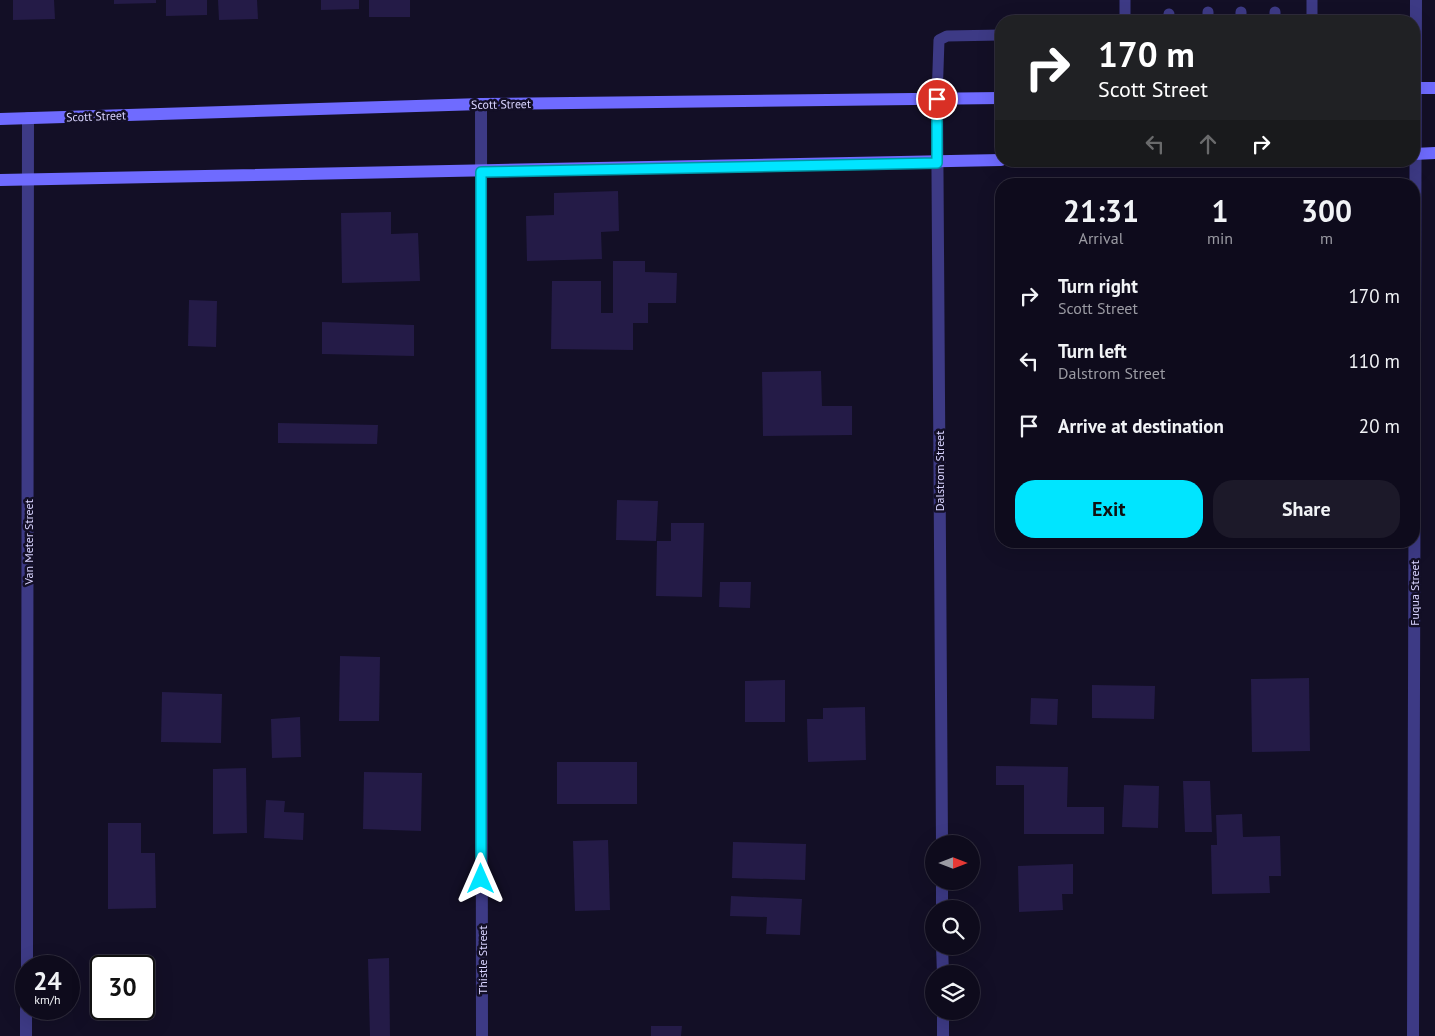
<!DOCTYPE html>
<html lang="en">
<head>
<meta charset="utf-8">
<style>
	:root { --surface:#0e0b1c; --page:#1c1929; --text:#f1f3f6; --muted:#9b9ba3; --line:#2e2b3b; --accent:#00e5ff }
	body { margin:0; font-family:"PT Sans",sans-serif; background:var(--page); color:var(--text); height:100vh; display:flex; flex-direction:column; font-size:19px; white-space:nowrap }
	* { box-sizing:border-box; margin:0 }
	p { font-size:16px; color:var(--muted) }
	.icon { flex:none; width:28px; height:28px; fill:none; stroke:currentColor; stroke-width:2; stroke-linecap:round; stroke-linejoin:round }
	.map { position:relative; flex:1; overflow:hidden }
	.panel { position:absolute; left:995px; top:178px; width:425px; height:370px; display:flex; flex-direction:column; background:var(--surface); border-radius:20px; box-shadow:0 5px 20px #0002,0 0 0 1px var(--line) }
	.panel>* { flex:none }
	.top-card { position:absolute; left:995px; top:15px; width:425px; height:152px; border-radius:20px; box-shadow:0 5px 20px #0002,0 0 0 1px var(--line); background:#202124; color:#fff; overflow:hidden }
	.needle { width:32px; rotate:90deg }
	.fabs { position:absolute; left:925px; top:835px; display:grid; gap:10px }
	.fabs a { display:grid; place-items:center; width:55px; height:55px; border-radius:50%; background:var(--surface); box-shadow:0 5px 20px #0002,0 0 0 1px var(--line); font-size:25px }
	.speed { position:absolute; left:15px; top:955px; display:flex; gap:10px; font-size:25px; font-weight:700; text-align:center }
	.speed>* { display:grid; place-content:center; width:65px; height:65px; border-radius:50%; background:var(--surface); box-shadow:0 5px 20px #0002,0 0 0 1px var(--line); line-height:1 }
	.speed small { font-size:12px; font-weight:400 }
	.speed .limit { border:2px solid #111; border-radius:8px; background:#fff; color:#111 }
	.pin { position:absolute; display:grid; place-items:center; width:42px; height:42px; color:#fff; margin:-21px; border:2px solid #fff; border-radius:50%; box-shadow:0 1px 5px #0007 }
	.me { position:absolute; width:55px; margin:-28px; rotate:0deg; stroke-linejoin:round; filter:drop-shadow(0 0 4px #0008) }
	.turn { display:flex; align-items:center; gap:18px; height:105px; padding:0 20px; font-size:22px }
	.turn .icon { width:65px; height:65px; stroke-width:2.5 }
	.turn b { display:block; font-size:35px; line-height:42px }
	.lanes { display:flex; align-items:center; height:48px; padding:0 20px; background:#0003; justify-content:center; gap:25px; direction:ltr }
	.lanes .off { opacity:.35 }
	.eta { display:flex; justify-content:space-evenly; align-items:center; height:85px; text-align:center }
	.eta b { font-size:30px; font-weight:800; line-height:35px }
	.action { display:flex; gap:10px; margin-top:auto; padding:10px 20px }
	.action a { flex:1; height:58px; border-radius:20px; background:var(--accent); color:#111; font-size:20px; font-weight:800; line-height:58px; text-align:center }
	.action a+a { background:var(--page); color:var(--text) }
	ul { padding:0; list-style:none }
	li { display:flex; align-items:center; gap:15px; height:65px; padding:0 20px }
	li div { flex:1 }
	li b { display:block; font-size:19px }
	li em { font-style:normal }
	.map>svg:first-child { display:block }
	.building { fill:#241b47 }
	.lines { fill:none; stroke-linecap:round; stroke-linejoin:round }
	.service { stroke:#3d3a85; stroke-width:11 }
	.minor { stroke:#3d3a85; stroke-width:12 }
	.secondary { stroke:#6f6bff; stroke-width:12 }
	.route-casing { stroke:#0095a6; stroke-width:12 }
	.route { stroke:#00e5ff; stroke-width:9 }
	.labels { text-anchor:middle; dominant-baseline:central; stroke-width:5; stroke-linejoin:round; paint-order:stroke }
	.street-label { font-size:12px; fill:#d9d4ff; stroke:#130f26 }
</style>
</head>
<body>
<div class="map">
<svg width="1435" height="1036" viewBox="0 0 1435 1036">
	<rect width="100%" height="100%" fill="#130f26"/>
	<g class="building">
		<path d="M13 0H54L55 19 13 20Z"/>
		<path d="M114 0H156V3L114 4Z"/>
		<path d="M166 0H207V15L166 16Z"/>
		<path d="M218 0H257L258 19 219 20Z"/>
		<path d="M321 0H359V9L321 10Z"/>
		<rect x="369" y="0" width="41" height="17"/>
		<path d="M618 191 619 231 601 232 602 259 527 261 526 216 554 215V193Z"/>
		<path d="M391 212V234L418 233 420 281 342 283 341 213Z"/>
		<path d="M613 261H645V272L677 273 676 303H648V323H633V350L551 349 552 281H601V313H613Z"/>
		<path d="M189 300 217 301 216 347 188 346Z"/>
		<path d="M322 322 414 325V356L322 354Z"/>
		<path d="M821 371 822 406H852V435L763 436 762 372Z"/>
		<path d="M278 423 378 425 377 444 278 443Z"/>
		<path d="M617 500 658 501 656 541 616 540Z"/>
		<path d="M671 523H704L702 597 656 596 657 541H671Z"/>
		<path d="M720 582H751L750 608 719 607Z"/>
		<path d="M340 656 380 657 379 721H339Z"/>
		<path d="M1309 678 1310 751 1252 752 1251 679Z"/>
		<path d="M785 680V722H745V681Z"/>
		<path d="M1092 685 1155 686 1154 719 1092 718Z"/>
		<path d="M162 692 222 694 221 743 161 742Z"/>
		<path d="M1031 698 1058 699 1057 725 1030 724Z"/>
		<path d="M865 707 866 760 808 762 807 719H823V708Z"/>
		<path d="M300 717 301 757 272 758 271 719Z"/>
		<rect x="557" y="762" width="80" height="42"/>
		<path d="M996 766 1068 767 1067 807H1104V834H1024V785H996Z"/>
		<path d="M246 768 247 833 213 834V769Z"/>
		<path d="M364 772 422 773 421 831 363 829Z"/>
		<path d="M1183 781H1210L1212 832H1185Z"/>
		<path d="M1124 785 1159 786 1158 828 1122 827Z"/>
		<path d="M266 800 285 801 284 812 304 813 303 840 264 838Z"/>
		<path d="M1242 814 1243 837 1280 836 1281 876H1269L1270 893 1212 894 1211 845H1217L1216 815Z"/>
		<path d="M108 823H141V853H155L156 908 108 909Z"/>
		<path d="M608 840 610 910 575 911 573 841Z"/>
		<path d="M733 842 806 844 805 880 732 878Z"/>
		<path d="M1073 864V894H1062L1063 910 1019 912 1018 866Z"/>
		<path d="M731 896 802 899 800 935 766 934 767 917 730 916Z"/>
		<path d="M389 958 390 1036H370L368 959Z"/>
		<path d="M651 1026H682L681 1036H651Z"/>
	</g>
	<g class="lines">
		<g class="service">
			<path d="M1125 0V21"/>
			<path d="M1312 0V21"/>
			<path d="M1208 12V21"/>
			<path d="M1241 12V21"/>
			<path d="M1275 12V21"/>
			<path d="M1168 21 1169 14"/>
			<path d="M937 99 939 40 947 36 1001 35"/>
		</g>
		<g class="minor">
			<path d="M937 99 942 844"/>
			<path d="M481 104 482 1036"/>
			<path d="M942 881V909"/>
			<path d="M942 946 943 974"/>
			<path d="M27 966 28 118"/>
			<path d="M943 1011V1036"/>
			<path d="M26 1036V1009"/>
			<path d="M1413 1036 1416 0"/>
		</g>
		<g class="secondary">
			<path d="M1414 88H1435"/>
			<path d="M0 119 481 104 1001 98"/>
			<path d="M1414 154 1435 153"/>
			<path d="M0 180 1001 160"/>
		</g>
	</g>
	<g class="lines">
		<defs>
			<path id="route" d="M481 879V172L937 163V99"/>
		</defs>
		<use href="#route" class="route-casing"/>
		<use href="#route" class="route"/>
	</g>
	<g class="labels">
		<g class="street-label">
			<text transform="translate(501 104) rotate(-1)">Scott Street</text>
			<text transform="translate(96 116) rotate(-2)">Scott Street</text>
			<text transform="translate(939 471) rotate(-90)">Dalstrom Street</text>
			<text transform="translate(28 542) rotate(-90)">Van Meter Street</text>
			<text transform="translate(1414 593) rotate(-90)">Fuqua Street</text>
			<text transform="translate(482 960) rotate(-90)">Thistle Street</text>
		</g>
	</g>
</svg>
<div class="fabs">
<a><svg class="needle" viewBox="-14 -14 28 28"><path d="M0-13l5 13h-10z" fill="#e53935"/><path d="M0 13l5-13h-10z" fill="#9b9ba3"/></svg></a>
<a><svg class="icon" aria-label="search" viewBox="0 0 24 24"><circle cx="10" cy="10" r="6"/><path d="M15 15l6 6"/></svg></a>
<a><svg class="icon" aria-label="layers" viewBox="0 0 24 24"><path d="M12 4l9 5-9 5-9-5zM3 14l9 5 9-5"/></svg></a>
</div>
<div class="speed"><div>24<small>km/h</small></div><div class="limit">30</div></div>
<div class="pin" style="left:937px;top:99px;background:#d93025"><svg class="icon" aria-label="arrive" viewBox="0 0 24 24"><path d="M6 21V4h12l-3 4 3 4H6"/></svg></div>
<svg class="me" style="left:481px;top:879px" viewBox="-20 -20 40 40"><path d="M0-17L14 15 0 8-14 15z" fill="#00e5ff" stroke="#fff" stroke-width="4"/></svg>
<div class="top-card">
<div class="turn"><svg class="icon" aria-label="right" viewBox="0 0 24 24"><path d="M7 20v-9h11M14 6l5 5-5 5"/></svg><div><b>170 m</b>Scott Street</div></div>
<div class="lanes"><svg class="icon off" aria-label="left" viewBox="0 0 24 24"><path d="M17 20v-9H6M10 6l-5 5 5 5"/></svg><svg class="icon off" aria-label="ahead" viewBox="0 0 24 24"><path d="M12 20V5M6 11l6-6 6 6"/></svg><svg class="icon" aria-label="right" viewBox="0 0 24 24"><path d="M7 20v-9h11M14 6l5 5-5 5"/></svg></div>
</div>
<section class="panel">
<div class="eta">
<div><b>21:31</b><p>Arrival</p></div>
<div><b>1</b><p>min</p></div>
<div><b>300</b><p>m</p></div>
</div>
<ul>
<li><svg class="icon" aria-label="right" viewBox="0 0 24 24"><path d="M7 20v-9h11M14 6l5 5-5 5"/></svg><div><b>Turn right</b><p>Scott Street</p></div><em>170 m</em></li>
<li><svg class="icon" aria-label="left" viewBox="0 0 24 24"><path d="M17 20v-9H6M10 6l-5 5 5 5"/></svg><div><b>Turn left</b><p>Dalstrom Street</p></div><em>110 m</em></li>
<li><svg class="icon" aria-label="arrive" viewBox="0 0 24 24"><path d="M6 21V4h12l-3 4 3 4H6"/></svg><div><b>Arrive at destination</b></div><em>20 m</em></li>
</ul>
<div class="action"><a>Exit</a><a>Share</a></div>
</section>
</div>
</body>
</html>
